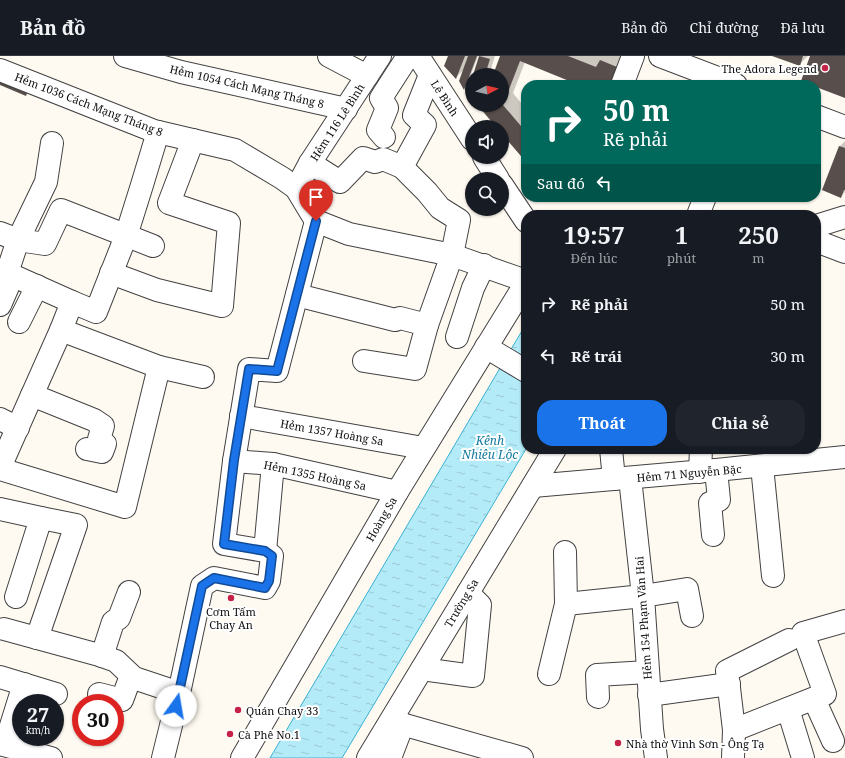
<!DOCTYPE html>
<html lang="vi">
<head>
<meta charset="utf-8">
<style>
	:root { --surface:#171b24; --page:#20242c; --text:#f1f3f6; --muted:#9ea1a6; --line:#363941; --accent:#1a73e8 }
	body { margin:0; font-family:"Noto Serif",serif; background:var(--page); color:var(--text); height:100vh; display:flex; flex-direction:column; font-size:15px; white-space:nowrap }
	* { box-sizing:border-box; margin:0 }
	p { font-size:13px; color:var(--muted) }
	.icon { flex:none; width:22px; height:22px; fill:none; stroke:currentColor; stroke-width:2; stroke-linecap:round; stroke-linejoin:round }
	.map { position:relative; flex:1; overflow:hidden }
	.drawer { position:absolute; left:521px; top:154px; width:300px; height:244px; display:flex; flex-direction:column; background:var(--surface); border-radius:16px; box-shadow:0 1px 3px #0004 }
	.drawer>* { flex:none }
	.top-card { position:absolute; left:521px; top:24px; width:300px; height:122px; border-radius:16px; box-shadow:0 1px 3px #0004; background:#00695c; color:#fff; overflow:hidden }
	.needle { width:26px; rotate:83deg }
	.buttons { position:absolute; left:465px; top:12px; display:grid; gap:8px }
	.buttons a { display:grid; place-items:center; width:44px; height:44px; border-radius:50%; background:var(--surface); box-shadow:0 1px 3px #0004; font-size:20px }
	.speed { position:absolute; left:12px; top:638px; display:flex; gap:8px; font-size:20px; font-weight:700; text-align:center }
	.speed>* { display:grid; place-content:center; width:52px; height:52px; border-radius:50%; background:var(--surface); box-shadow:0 1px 3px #0004; line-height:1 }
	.speed small { font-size:10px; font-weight:400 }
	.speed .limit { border:6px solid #d22; background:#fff; color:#111 }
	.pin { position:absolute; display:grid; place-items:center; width:34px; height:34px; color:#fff; margin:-41px -17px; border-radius:50% 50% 50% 0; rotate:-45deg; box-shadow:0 0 4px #0007 }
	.pin .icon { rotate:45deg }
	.me { position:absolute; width:44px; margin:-22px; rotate:13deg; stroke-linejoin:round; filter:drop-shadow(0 0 3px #0008) }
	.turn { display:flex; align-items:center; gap:14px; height:84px; padding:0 16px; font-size:18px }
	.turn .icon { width:52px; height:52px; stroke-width:2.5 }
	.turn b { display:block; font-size:28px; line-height:34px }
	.then { display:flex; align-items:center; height:38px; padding:0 16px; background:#0003; gap:8px; font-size:15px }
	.eta { display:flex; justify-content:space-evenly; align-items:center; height:68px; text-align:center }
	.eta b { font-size:24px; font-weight:700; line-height:28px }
	.cta { display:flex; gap:8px; margin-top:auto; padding:8px 16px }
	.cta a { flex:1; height:46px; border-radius:16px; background:var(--accent); color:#fff; font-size:16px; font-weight:700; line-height:46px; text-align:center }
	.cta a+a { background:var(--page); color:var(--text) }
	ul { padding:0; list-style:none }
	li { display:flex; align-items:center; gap:12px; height:52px; padding:0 16px }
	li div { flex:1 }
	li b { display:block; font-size:15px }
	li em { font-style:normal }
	header { display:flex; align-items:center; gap:24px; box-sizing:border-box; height:56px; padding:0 20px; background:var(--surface); border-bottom:1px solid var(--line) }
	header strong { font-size:19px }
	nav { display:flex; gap:22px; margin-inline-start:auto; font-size:14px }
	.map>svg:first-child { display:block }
	.water { fill:url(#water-ripples); stroke:#39b0d1 }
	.shadow { fill:#0003 }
	.building { fill:#584e4b }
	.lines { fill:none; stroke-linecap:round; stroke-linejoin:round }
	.minor-casing { stroke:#424242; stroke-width:24 }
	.minor { stroke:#fff; stroke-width:22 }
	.route-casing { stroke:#114b97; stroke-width:10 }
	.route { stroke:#1a73e8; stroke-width:7 }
	.poi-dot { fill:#c42247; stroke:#fff; stroke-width:1.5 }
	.labels { text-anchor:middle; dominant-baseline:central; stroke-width:4; stroke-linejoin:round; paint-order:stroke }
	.poi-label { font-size:11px; fill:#0f0f0f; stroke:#fff; text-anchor:start }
	.street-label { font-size:11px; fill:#0f0f0f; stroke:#fff }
	.water-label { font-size:12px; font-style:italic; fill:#147a9f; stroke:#fff }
</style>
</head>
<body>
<header>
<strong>Bản đồ</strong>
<nav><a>Bản đồ</a><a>Chỉ đường</a><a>Đã lưu</a></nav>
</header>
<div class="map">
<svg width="845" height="702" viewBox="0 0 845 702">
	<defs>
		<pattern id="water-ripples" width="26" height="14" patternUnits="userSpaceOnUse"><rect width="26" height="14" fill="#b4ebf8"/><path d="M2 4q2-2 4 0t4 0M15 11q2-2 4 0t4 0" fill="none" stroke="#9ac8d3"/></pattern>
	</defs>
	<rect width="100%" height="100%" fill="#fffaf1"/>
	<path class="water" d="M526 268V393L342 702H270Z"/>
	<g class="shadow">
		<path d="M449 0H478L467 29 464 32V14L456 21Z"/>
		<path d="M480 0H495L489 19H474Z"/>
		<path d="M501 0H627L616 29H582L525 6 513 37 526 53V104L502 77V71H497L482 49H502V19H494Z"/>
		<path d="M775 0H808L799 9Z"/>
		<path d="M845 85V136L841 141 823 134 840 90Z"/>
	</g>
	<g class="building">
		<path d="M448 0H465L456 23 444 10Z"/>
		<path d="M468 0H477L464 34 459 25Z"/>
		<path d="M479 0 490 3 485 19H473Z"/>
		<path d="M500 0H568L596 11 600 4 617 11 610 29H579L520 5 503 49 526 76V106L502 78V71H496L480 52 481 49H502V19H493Z"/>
		<path d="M772 0H803L800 10Z"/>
		<path d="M810 0H845V42L816 31V29H812L801 25Z"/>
		<path d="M0 21 29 32 26 40 0 29Z"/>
		<path d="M472 23V48L466 39Z"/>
		<path d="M839 90 845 92V134H844L841 142 822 134Z"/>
	</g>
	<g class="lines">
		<defs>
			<g id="minor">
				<path d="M125 0 181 16 346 53"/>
				<path d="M329 0 367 20"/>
				<path d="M418 0 472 83"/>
				<path d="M660 0 736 29"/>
				<path d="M0 14 154 75 235 94 282 122 296 132 316 165"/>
				<path d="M622 29 633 0"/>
				<path d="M816 60 845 71"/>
				<path d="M384 81 378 74 387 52 381 42 408 0"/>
				<path d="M52 87 46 126 18 184 45 188 61 154 153 190"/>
				<path d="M484 101 498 123"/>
				<path d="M310 107 340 126 363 102 375 106 383 103 402 111 427 136 440 152 459 164 452 199 427 269 415 313 364 305"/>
				<path d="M402 111 425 69 414 59 430 19"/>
				<path d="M303 120 310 107 380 0"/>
				<path d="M502 129 526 165"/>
				<path d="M698 159 705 141"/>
				<path d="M316 165 349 178 452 199 526 225"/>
				<path d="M816 170 845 161"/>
				<path d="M0 177 18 184 7 217 72 246 61 274 0 411"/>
				<path d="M816 185 845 196"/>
				<path d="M111 217 157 234 222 250 229 167 169 147 193 84"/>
				<path d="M297 239 395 264 400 262 427 269"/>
				<path d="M72 246 96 256 126 180 142 129 158 76"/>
				<path d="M0 249 13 219"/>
				<path d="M19 266 37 230"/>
				<path d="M61 274 159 311 203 321"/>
				<path d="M457 281 473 232 484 209"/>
				<path d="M486 291 526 315"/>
				<path d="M32 339 94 364 103 370 99 383 105 388 102 396 87 393"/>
				<path d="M241 360 423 392"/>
				<path d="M0 363 18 372"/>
				<path d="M611 393 614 423"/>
				<path d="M234 405 273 408 397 436"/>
				<path d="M273 408 265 495 224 488 234 405 249 313 277 315 316 165"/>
				<path d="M762 410 773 520"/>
				<path d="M0 413 125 451 159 311"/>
				<path d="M700 416 701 393"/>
				<path d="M630 422 643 540 652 673 656 702"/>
				<path d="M533 430 716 414 845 401"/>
				<path d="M0 453 41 462 16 541"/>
				<path d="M713 479 710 447 719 444 716 414"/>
				<path d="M565 496 566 548"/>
				<path d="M4 573 99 599 116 605 134 622 179 637"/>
				<path d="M37 582 76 469 41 462"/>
				<path d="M102 600 113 566 119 562 129 536"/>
				<path d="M422 613 473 620 480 549 468 537"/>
				<path d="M549 618 566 548 643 540 687 533 692 560"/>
				<path d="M0 621 56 638"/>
				<path d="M99 638 122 644 129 625 134 622"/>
				<path d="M649 639 729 628"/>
				<path d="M598 641 597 619 648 616"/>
				<path d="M814 643 833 685"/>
				<path d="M788 653 803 702"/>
				<path d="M391 665 522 702"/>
				<path d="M734 674 825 638 803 577 845 565"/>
				<path d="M0 688 51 702"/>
				<path d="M5 689 24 628"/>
				<path d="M163 702 179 637 202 530 214 522 265 532 269 525 272 500 265 495"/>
				<path d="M242 702 397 436 519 238 526 228"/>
				<path d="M368 702 555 393"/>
				<path d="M390 702 403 668"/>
				<path d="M733 702 734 674 727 615 789 584"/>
			</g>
		</defs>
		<use href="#minor" class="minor-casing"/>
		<use href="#minor" class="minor"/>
	</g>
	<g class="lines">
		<defs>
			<path id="route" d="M176 650 202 530 214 522 265 532 269 525 272 500 265 495 224 488 234 404 249 313 277 315 316 165"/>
		</defs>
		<use href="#route" class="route-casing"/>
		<use href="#route" class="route"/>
	</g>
	<g class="poi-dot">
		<circle cx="825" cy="12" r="4"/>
		<circle cx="231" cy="542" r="4"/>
		<circle cx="238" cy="654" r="4"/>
		<circle cx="230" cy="678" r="4"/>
		<circle cx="618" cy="687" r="4"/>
	</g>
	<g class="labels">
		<g class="poi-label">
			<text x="817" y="12" text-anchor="end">The Adora Legend</text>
			<text x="231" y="555" text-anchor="middle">Cơm Tấm<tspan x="231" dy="13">Chay An</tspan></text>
			<text x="246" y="654">Quán Chay 33</text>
			<text x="238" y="678">Cà Phê No.1</text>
			<text x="626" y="687">Nhà thờ Vinh Sơn - Ông Tạ</text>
		</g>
		<g class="street-label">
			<text transform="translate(247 30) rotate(13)">Hẻm 1054 Cách Mạng Tháng 8</text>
			<text transform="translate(445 42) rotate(57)">Lê Bình</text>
			<text transform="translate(89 48) rotate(21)">Hẻm 1036 Cách Mạng Tháng 8</text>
			<text transform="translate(337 66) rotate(-57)">Hẻm 116 Lê Bình</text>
			<text transform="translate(332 376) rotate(10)">Hẻm 1357 Hoàng Sa</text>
			<text transform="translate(689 417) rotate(-5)">Hẻm 71 Nguyễn Bặc</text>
			<text transform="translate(315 419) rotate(12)">Hẻm 1355 Hoàng Sa</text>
			<text transform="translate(381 463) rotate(-60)">Hoàng Sa</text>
			<text transform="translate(461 547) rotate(-59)">Trường Sa</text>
			<text transform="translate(643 562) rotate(-94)">Hẻm 154 Phạm Văn Hai</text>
		</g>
		<g class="water-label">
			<text x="490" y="384">Kênh<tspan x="490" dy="14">Nhiêu Lộc</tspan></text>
		</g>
	</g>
</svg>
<div class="buttons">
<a><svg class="needle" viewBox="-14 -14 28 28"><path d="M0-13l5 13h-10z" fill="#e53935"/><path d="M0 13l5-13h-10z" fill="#9ea1a6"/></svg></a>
<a><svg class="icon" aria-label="sound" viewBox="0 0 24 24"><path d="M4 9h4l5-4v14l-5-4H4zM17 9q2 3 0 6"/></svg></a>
<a><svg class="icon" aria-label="search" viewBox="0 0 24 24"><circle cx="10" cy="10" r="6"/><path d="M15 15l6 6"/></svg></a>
</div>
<div class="speed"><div>27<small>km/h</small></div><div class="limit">30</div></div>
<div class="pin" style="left:316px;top:165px;background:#d93025"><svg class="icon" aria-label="arrive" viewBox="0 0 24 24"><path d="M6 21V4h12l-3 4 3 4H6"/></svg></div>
<svg class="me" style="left:176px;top:650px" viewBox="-20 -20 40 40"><circle r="19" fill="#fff"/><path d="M0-13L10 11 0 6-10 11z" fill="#1a73e8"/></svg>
<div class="top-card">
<div class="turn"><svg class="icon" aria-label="right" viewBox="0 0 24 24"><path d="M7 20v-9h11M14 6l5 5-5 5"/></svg><div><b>50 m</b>Rẽ phải</div></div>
<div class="then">Sau đó<svg class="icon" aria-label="left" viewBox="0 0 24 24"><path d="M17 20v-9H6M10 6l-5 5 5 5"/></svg></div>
</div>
<section class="drawer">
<div class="eta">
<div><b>19:57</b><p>Đến lúc</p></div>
<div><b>1</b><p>phút</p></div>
<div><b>250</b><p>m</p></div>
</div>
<ul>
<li><svg class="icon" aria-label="right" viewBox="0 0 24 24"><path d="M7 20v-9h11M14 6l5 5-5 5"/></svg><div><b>Rẽ phải</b></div><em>50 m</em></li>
<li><svg class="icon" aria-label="left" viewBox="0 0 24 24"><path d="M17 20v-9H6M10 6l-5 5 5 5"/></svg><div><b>Rẽ trái</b></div><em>30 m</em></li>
</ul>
<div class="cta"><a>Thoát</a><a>Chia sẻ</a></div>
</section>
</div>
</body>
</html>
